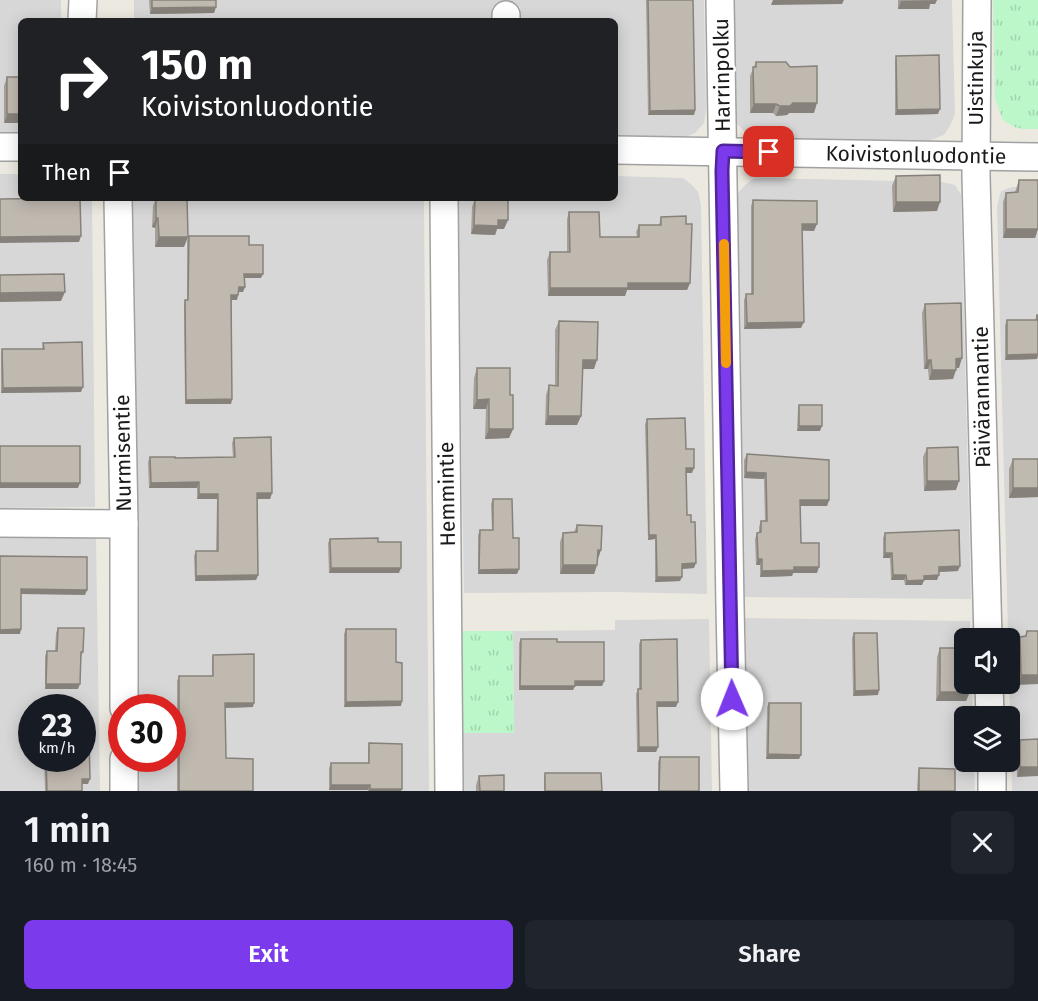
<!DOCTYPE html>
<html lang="en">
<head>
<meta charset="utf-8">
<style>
	:root { --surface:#171b24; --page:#20242c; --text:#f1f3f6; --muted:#9ea1a6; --accent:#7c3aed }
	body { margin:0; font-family:"Fira Sans",sans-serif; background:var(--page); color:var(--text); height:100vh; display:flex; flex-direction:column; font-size:22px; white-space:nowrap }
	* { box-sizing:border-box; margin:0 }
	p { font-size:20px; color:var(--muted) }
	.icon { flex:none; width:33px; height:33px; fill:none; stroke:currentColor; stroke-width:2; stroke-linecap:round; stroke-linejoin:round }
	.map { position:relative; height:791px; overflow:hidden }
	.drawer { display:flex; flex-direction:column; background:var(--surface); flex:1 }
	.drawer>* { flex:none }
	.top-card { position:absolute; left:18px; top:18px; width:600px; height:183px; border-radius:9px; box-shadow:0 3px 15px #0003; background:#202124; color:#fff; overflow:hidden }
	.tools { position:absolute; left:954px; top:628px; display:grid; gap:12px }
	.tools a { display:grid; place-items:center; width:66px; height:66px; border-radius:9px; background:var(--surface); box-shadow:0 3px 15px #0003; font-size:30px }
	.speed { position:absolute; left:18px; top:694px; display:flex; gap:12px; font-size:30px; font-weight:700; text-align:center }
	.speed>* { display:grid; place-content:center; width:78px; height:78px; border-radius:50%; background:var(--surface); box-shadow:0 3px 15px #0003; line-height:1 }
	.speed small { font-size:15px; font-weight:400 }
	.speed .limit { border:9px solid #d22; background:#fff; color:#111 }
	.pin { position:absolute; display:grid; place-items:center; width:51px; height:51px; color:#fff; margin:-26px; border-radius:12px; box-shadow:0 3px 9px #0006 }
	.me { position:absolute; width:66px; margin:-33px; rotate:359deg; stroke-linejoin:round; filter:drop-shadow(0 0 4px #0008) }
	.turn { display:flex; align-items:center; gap:21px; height:126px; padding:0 24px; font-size:27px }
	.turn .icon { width:78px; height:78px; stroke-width:2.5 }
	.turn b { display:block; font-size:42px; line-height:51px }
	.then { display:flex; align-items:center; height:57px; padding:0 24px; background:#0003; gap:12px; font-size:22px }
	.round { display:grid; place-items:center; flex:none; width:63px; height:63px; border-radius:9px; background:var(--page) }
	.overview { display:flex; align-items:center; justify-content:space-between; height:102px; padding:0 24px }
	h1 { font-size:36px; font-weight:600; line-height:45px }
	.primary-button { display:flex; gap:12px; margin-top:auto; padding:12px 24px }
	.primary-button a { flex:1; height:69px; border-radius:9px; background:var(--accent); color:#fff; font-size:24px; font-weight:600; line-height:69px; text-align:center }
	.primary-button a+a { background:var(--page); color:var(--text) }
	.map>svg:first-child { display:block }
	.residential { fill:#d8d7d7; fill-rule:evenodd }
	.park { fill:url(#park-tufts) }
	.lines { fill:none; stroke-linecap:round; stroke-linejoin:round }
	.minor-casing { stroke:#a1a1a1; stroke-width:30 }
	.minor { stroke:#fff; stroke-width:27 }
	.wall { fill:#a59f97 }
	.shaded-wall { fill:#86827b }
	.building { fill:#c0b9b0; stroke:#86827b; stroke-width:1.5 }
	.route-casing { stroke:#51269a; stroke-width:15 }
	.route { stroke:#7c3aed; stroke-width:10 }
	.slow { stroke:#f59e0b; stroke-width:10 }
	.labels { text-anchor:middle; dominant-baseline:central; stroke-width:5; stroke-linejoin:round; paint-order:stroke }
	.street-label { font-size:21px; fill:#1a1a1a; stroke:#fff }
</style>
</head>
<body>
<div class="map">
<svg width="1038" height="791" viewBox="0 0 1038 791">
	<defs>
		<pattern id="park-tufts" width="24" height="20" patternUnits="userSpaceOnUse" patternTransform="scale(1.5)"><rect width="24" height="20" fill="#bcf7c9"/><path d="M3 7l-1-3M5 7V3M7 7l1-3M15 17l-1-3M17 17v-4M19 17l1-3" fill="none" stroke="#a1d3ac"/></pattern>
	</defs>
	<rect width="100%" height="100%" fill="#eceae0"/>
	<g class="residential">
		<path d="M0 0H61V21H21V132L0 133Z"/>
		<path d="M134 0H704L706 110 704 123 695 133 679 140 615 139V21H520V7H492V21H134Z"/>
		<path d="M732 0H952L955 114 950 126 944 135 923 143 763 139 751 136 744 131 736 123Z"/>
		<path d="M0 174H21V198H92L95 507 0 508Z"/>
		<path d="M615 176 683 178 692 185 698 192 701 205 707 594 614 592 464 593 457 200 458 198H615Z"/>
		<path d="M765 178 942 182 955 185 961 195 971 599 740 597 736 206 738 193 744 186 753 179Z"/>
		<path d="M1012 187H1038V791H1012L997 206 1001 191Z"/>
		<path d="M134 198H422L424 202 429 791H137V759H172V708H136L130 207Z"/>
		<path d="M0 537 96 538 100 791H0ZM32 708H82V759H32Z"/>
		<path d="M745 618 970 621V639H964V684H972L973 717H964V762H974L975 791H749Z"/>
		<path d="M709 619 712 791H462L461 733H514L513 631 615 630V620Z"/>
	</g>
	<g class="park">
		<path d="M993 0H1038V129H1023L1014 127 1003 120 995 100Z"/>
		<path d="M462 631H513L514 733H461Z"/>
	</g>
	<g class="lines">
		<defs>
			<g id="minor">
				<path d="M720 0 730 607 734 791"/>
				<path d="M977 0 976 176 988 639"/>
				<path d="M82 21 83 0"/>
				<path d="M506 21V15"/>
				<path d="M0 147H21"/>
				<path d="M615 150 1038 157"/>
				<path d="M118 198 124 524V708"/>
				<path d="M444 198 449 791"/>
				<path d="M0 523 124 524"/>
				<path d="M989 684 990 717"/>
				<path d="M124 759V791"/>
				<path d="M992 762V791"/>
			</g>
		</defs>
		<use href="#minor" class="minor-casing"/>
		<use href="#minor" class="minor"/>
	</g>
	<g class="wall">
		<path d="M149 0H216L214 13 150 14Z"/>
		<path d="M646 0H693L695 110 694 115H648Z"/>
		<path d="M898 0H937L935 4H930L929 9H898Z"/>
		<path d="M896 56 938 114 895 115V61Z"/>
		<path d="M756 62 814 113H789L787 115 776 116 773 113H750V76Z"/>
		<path d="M7 77H21L4 123V86Z"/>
		<path d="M896 176 937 211 893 212 892 186Z"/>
		<path d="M1019 180 1038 229 1035 238H1003V202L1006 193 1015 192Z"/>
		<path d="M156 198 184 247H155V228L152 227 153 206Z"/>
		<path d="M475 198 504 229H497L495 235 471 234 472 207Z"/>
		<path d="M753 200 814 231H802L801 328 744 329V300L746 294H751V206Z"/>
		<path d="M569 212 600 237H637L636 232 639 225H659L661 217 690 283 687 290H627L625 296H548L547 260 550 252H567V219Z"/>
		<path d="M189 236 249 245 261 278H244L243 292H238L237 300H232V399L231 404H185L184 304 185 300H187V240Z"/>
		<path d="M925 304 959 368H956L953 379 929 380 928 369H924L922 313Z"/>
		<path d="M1037 315H1038V356L1037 359 1005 360V325L1007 320H1035Z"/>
		<path d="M559 321 594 369H582L581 416 577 425H545L546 395 549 385 555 386V330Z"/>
		<path d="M43 343 81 392 1 393V354L2 349H42Z"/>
		<path d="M477 368 510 395 513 429 509 438 485 439 486 409H473L474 378Z"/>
		<path d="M799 405 820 431H797L798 409Z"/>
		<path d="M647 419 686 449 692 473H686L687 515 694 568 682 569 680 581 655 582V539L648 540 645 424Z"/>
		<path d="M234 438 272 493 270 499H257L258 575 256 580 195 581 194 556 196 551H216L217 499H197V488H149L148 462 150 457 175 458 233 457 232 443Z"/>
		<path d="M927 448 956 490 924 491 923 457Z"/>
		<path d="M747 454 829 500 827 506H800L801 543 817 573H793L792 576 760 577V565H756L755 539 757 533 759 532V527L761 521H765L764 479 744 478V460Z"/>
		<path d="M1013 459H1038V497L1009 498V469Z"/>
		<path d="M493 499 513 538 519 569 517 574H478V535L480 530H492L491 504Z"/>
		<path d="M577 525 601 550 597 559V565L594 574H560V542L563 533 574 532Z"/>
		<path d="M885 533 958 571 939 572 937 580H924L922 585H905L904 580H891L890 558H883V538Z"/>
		<path d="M330 539 378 542 399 573H329L328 543Z"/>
		<path d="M58 628 83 652 81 657 78 689H45V656L47 651H55L56 633Z"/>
		<path d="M346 629 396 662 401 706 344 707V634Z"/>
		<path d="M1027 631H1038L1017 685V646L1020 637 1025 636Z"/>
		<path d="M854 633 878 695 853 696 852 638Z"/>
		<path d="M521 639 557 642 604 681 602 686H575L573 690H519V643Z"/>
		<path d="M641 640 676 707H657L658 747 656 752H637L636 694 638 689H639V644Z"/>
		<path d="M940 648 960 655 964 684H973L966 701H936L937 657Z"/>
		<path d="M213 655 253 707 225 708 226 758 253 791H177V681L179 676H212V659Z"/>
		<path d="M769 703 801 755 799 759H766L767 707Z"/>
		<path d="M1038 739 1017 777 1016 749 1020 740Z"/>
		<path d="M369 743 401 791H368V790H329V768L331 763H368V748Z"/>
		<path d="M660 757 699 791H658V762Z"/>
		<path d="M44 759H82L88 784H82V791H45Z"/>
		<path d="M919 768 955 791H917L918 773Z"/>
		<path d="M545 773 602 791H544V778Z"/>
		<path d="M479 776 504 791H476V785Z"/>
	</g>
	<g class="shaded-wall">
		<path d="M773 0H844L842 4 771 5Z"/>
		<path d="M937 0 935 4H930L929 9H898L901 1Z"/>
		<path d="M216 7 214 13 150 14 152 8Z"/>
		<path d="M793 103H817L814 113H789L787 115 776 116 780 106Z"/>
		<path d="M754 104H776L773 113H750Z"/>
		<path d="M940 109 938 114 895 115 897 110Z"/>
		<path d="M695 110 694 115H648L650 111Z"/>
		<path d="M7 114H21V123H4Z"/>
		<path d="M896 202H940L937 211 893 212Z"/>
		<path d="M156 218H158L155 228 152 227Z"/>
		<path d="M498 220H508L504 229H497L495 235 471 234 474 225Z"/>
		<path d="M802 224H817L814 231 800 230Z"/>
		<path d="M1006 229H1038L1035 238H1003Z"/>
		<path d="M81 236 79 242 0 243V237Z"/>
		<path d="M159 237H188L184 247H155Z"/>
		<path d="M244 274H263L261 278H243Z"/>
		<path d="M628 283H690L687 290H627L625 296H548L550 288Z"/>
		<path d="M239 287H245L243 292H237Z"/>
		<path d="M65 292 61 301 0 302V293Z"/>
		<path d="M231 295H238L237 300H230Z"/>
		<path d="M804 322 801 328 744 329 747 323Z"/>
		<path d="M1038 354 1037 359 1005 360 1007 355Z"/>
		<path d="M962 358 959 368H952L956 359Z"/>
		<path d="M583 360H597L594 369H579Z"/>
		<path d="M927 360H931L928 369H924Z"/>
		<path d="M932 370H956L953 379 929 380Z"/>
		<path d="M83 387 81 392 1 393 3 388Z"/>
		<path d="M232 399 231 404H185L186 400Z"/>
		<path d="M489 399 486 409H473L477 400Z"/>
		<path d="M548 416H581L577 425H545Z"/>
		<path d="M799 426H822L820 431H797Z"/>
		<path d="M489 429H513L509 438 485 439Z"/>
		<path d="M686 468H694L692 473H684Z"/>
		<path d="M746 472 766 473 764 479 744 478Z"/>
		<path d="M927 481H959L956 490 924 491Z"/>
		<path d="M199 482 197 488H149L151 483Z"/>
		<path d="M0 483H80L78 488H0Z"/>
		<path d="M1013 488H1038V497L1009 498Z"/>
		<path d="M257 493H272L270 499H255Z"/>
		<path d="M199 494H218L217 499H197Z"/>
		<path d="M800 500H829L827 506H798Z"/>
		<path d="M649 535H656L655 539 648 540Z"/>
		<path d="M598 550H601L598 559 594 560Z"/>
		<path d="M885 553H892L890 558H883Z"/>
		<path d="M758 559H762L760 565H756Z"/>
		<path d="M696 563 694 568 681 569 682 564Z"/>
		<path d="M563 565H597L594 574H560Z"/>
		<path d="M960 566 958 571 937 572 939 567Z"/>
		<path d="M794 567H819L817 573H793L792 576 760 577 762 571Z"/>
		<path d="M331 568H401L399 573H329Z"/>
		<path d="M519 569 517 574H478L479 570Z"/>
		<path d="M258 575 256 580 195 581 196 576Z"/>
		<path d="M893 575H906L904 580H891Z"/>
		<path d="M939 575 937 580H924L922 585H905L907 581 924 576Z"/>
		<path d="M657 577H682L680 581 655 582Z"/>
		<path d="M21 589 87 590 85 595 19 594Z"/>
		<path d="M21 629 20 634H0V630Z"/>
		<path d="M1021 675H1038V684L1017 685Z"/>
		<path d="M575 681H604L602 686H575L573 690H519L520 686Z"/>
		<path d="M46 684H80L78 689H45Z"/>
		<path d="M969 684H973L966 701H936L940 692Z"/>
		<path d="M879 690 878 695 853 696 855 691Z"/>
		<path d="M402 701 401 706 344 707 346 702Z"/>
		<path d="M657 702H678L676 707H656Z"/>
		<path d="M225 703H254L253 707 224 708Z"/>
		<path d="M639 747H658L656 752H637Z"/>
		<path d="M768 754 801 755 799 759H766Z"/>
		<path d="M1020 767H1038V776L1017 777Z"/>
		<path d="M82 779H90L88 784H80Z"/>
		<path d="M331 785H370L368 790H329Z"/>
		<path d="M370 789H402L401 791H369Z"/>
	</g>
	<g class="building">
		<path d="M152 0H216V7L152 8Z"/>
		<path d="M648 0H693L695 110 650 111Z"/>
		<path d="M939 55 940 109 897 110 896 56Z"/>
		<path d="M756 62H786L790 67 817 66V103H793L790 106H780L776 104H754L753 67H756Z"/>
		<rect x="7" y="77" width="14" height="37"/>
		<path d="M940 175V202H896V176Z"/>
		<path d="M1019 180H1038V229H1006V193L1018 192Z"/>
		<path d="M80 198 81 236 0 237V199Z"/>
		<path d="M156 198H187L188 237H159L158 218H156Z"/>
		<path d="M475 198 508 199V220H498V226L474 225Z"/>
		<path d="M753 200 817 201V224H802L804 322 747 323 746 294H753Z"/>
		<path d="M569 212H599L600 237H639V225H661V217L686 216V224H692L690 283H628V288H550V252H570Z"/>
		<path d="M189 236H249V245H263V274H244L245 287H239L238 295H231L232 399 186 400 185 300H188Z"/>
		<path d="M64 274 65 292 0 293V275Z"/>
		<path d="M961 303 962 358 956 359V370H932L931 360H927L925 304Z"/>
		<path d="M1037 315H1038V354L1007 355V320H1037Z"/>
		<path d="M559 321 598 322 597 360H583L581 416H548L549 385 558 386Z"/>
		<path d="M82 342 83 387 3 388 2 349H44L43 343Z"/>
		<path d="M477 368H510V395H513V429H489V399L477 400Z"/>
		<rect x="799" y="405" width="23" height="21"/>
		<path d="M685 418 686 449H694V468H686L687 515H691V522H695L696 563 682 564V577H657L656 535H649L647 419Z"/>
		<path d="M271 437 272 493H257L258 575 196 576V551H218V494H199V482L151 483 150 457H175V458L235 457 234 438Z"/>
		<rect x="0" y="446" width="80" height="37"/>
		<path d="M958 447 959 481H927V448Z"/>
		<path d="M747 454 829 460V500H800L801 543H819V567H794V570L762 571V559H758L757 533 761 532V521H767L766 473 746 472Z"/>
		<rect x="1013" y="459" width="25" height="29"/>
		<path d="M493 499H512L513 538H519V569L479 570 480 530H493Z"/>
		<path d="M577 525 602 526 601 550H598L597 565H563V533L577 532Z"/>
		<path d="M959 530 960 566 939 567V575L924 576V580L907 581 906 575H893L892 553H885V533Z"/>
		<path d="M378 538V542H401V568H331L330 539Z"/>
		<path d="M0 556 87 557V590L21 589V629L0 630Z"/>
		<path d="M58 628H84L83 652H81L80 684H46L47 651H57Z"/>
		<path d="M346 629H396V662L402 663V701L346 702Z"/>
		<path d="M1027 631H1038V675H1021L1020 637 1026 636Z"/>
		<path d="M854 633H877L879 690 855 691Z"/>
		<path d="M521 639H557V642H604V681H575V686H520Z"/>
		<path d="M677 639 678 702H657L658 747H639L638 689H641V640Z"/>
		<path d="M940 648H960V655H964V684H969V692H940Z"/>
		<path d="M254 654V703H225L226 758 253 759V791H179V676H213V655Z"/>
		<path d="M769 703H801V755L768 754Z"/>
		<path d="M82 734H89L90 779H82V791H47L46 759H82Z"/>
		<path d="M1038 739V767H1020V740Z"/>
		<path d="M369 743 402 744V789H370V785H331V763H369Z"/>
		<path d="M660 757H699V791H659Z"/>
		<path d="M919 768 955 769V791H919Z"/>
		<path d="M545 773H601L602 791H545Z"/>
		<path d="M504 775V791H480L479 776Z"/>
	</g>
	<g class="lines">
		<defs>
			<path id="route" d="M732 699 722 171 723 151 769 152"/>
		</defs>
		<use href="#route" class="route-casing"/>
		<use href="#route" class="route"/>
		<path class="slow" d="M724 244 726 363"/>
	</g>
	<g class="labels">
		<g class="street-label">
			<text transform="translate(722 75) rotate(-91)">Harrinpolku</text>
			<text transform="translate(976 78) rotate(-90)">Uistinkuja</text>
			<text transform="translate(916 155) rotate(1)">Koivistonluodontie</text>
			<text transform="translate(982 397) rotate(-91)">Päivärannantie</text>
			<text transform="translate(123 453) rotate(-91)">Nurmisentie</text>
			<text transform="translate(447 494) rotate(-91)">Hemmintie</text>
		</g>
	</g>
</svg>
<div class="tools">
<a><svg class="icon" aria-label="sound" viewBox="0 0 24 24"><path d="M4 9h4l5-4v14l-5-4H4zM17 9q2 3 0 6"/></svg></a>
<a><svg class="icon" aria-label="layers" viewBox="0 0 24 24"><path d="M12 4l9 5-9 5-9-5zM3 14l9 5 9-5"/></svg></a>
</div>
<div class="speed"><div>23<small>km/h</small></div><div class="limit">30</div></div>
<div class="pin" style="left:769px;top:152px;background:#d93025"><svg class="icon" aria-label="arrive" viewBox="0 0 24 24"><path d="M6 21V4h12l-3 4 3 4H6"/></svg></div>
<svg class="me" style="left:732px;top:699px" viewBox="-20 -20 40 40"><circle r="19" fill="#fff"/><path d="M0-13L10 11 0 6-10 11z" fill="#7c3aed"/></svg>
<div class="top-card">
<div class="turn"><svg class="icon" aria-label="right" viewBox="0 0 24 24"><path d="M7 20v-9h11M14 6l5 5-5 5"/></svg><div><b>150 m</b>Koivistonluodontie</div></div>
<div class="then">Then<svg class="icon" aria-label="arrive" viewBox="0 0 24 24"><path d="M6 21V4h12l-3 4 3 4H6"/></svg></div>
</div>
</div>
<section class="drawer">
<div class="overview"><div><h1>1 min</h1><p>160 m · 18:45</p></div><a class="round"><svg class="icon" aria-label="close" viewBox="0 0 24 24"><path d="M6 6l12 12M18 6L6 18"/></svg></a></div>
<div class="primary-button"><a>Exit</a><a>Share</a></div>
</section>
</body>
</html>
